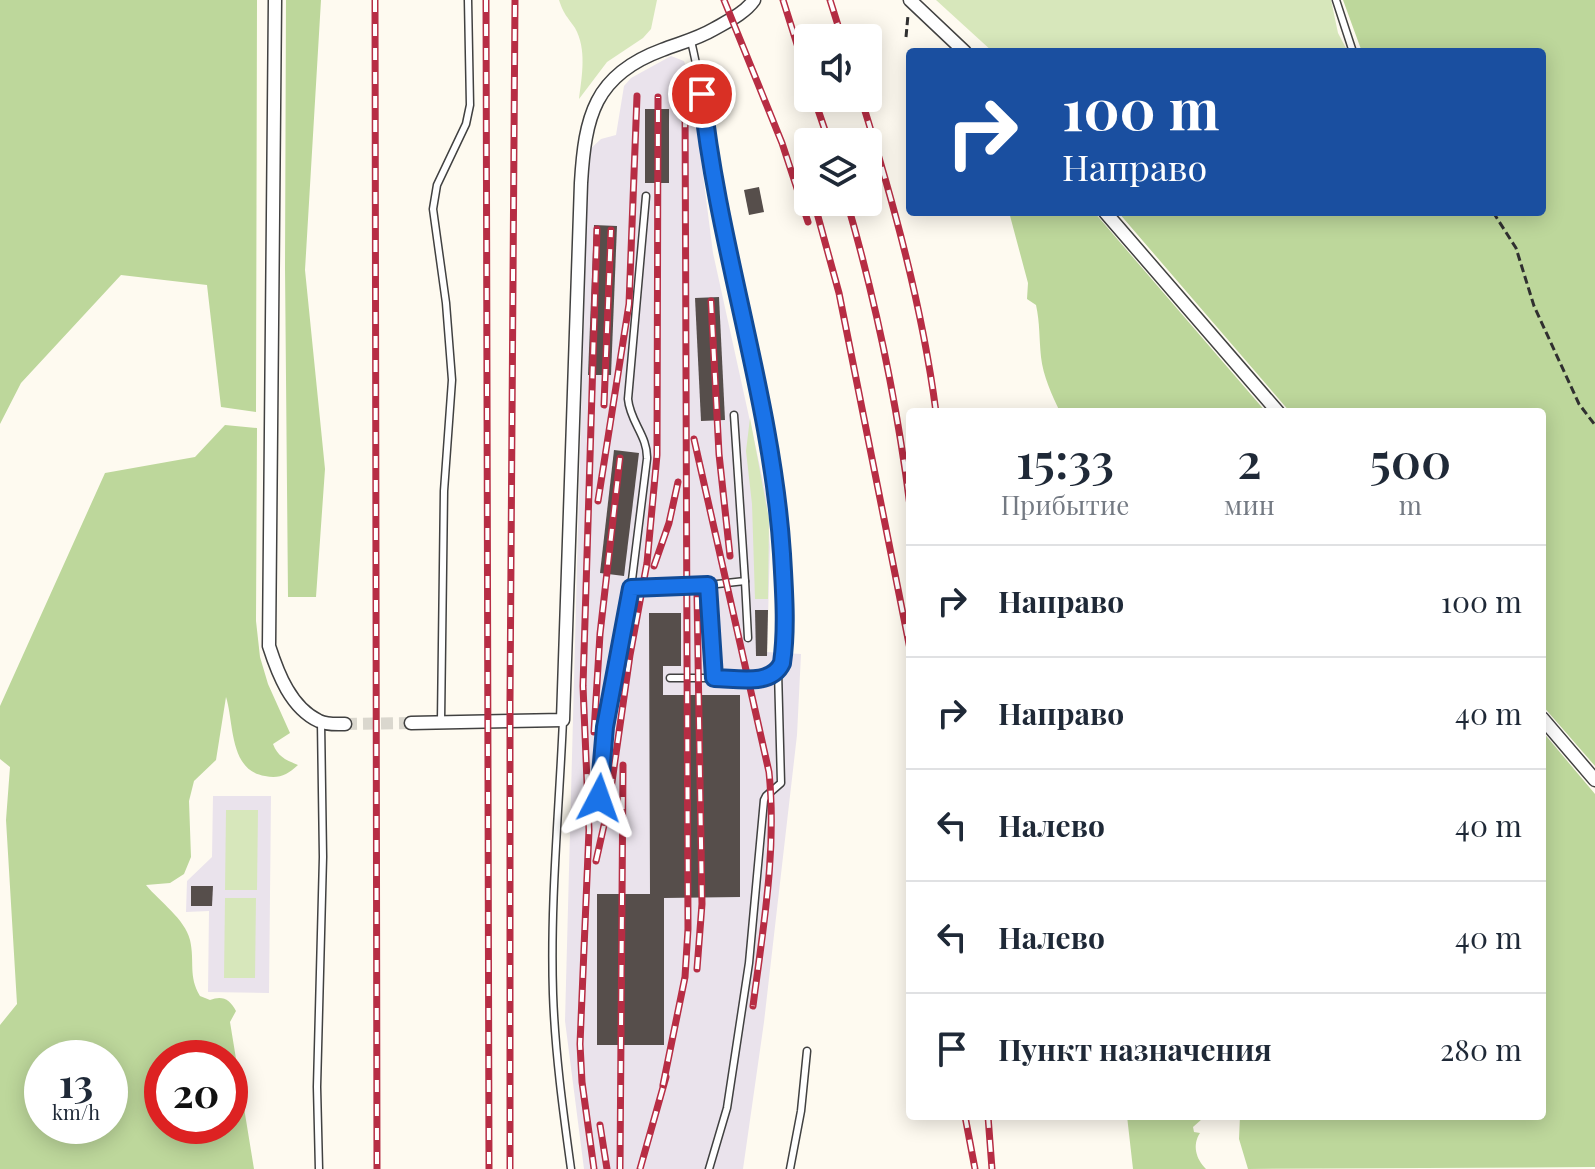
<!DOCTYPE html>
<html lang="ru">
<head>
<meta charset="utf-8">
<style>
	:root { --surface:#fff; --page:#f2f2f3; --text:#1f2937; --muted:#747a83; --line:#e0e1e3 }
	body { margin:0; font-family:"Playfair Display",serif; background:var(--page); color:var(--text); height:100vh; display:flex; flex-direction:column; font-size:30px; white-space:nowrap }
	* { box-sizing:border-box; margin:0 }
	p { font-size:26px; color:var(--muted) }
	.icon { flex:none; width:44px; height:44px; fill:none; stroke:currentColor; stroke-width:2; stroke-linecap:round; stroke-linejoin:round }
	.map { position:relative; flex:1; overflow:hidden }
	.sheet { position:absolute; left:906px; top:408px; width:640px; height:712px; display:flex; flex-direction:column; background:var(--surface); border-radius:8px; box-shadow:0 4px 20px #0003 }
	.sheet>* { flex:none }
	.hud { position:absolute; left:906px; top:48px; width:640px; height:168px; border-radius:8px; box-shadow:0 4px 20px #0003; background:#1a4fa0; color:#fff; overflow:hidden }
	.fabs { position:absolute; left:794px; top:24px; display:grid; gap:16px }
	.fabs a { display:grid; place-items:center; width:88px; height:88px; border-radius:8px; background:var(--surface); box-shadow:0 4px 20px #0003; font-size:40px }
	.speed { position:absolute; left:24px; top:1040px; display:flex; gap:16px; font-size:40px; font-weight:700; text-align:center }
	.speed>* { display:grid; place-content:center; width:104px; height:104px; border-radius:50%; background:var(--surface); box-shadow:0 4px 20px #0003; line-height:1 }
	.speed small { font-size:20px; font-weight:400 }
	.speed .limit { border:12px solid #d22; background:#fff; color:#111 }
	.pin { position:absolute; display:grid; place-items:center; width:68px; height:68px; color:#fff; margin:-34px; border:4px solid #fff; border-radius:50%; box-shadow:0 2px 8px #0007 }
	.me { position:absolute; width:88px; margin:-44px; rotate:4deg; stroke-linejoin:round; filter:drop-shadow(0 0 6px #0008) }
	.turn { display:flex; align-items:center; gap:28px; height:168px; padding:0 24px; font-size:36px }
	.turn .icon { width:104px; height:104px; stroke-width:2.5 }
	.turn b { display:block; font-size:56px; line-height:68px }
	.eta { display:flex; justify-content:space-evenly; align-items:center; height:136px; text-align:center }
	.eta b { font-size:48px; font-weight:600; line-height:56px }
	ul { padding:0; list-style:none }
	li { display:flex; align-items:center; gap:24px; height:112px; padding:0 24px; border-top:2px solid var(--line) }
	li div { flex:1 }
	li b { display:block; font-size:30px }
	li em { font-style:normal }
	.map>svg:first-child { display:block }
	.industrial { fill:#eae3ec }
	.green { fill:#d7e7bb }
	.forest { fill:#bdd79b; fill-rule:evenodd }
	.building { fill:#564e4b }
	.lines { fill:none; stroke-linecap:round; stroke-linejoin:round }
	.street-tunnel { stroke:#dad7ce; stroke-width:12; stroke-dasharray:12 6; stroke-linecap:butt }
	.lane-casing { stroke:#414141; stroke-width:9 }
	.street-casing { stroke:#414141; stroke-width:15 }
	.path { stroke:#303030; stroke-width:3; stroke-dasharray:8 4; stroke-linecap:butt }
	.lane { stroke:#fff; stroke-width:6 }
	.street { stroke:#fff; stroke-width:12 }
	.rail-casing { stroke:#b72d44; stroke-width:7 }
	.rail { stroke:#fff; stroke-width:4; stroke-dasharray:12; stroke-linecap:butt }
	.route-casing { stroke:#114b97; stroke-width:20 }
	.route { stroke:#1a73e8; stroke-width:14 }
</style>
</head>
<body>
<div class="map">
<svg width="1595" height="1169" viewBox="0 0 1595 1169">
	<rect width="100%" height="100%" fill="#fefaf0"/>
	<g class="industrial">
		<path d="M671 56 684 61 691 81 713 253 766 494 770 547 767 652 801 654 797 735 764 1022 743 1169H584L565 1021 588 151 601 139 616 135 624 86 631 78Z"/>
		<path d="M213 796H271L269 993 208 992 209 911 186 912 187 881 212 857Z"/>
	</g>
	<g class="green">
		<path d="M559 0H657L651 29 643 38 607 62 579 99C582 76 587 49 575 28 567 16 564 15 559 0Z"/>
		<path d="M936 0H1331L1338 33 1348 52H993Z"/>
		<path d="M750 418 769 519 768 599H755L752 504 746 451Z"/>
		<path d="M226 810H258L257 890H225Z"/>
		<path d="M225 898H256L255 978H224Z"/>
	</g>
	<g class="forest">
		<path d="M0 0H257L256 412 221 407 207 285 121 275 21 383 0 424Z"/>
		<path d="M286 0H321L305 270 325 469 316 597H288L285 268Z"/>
		<path d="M1343 0H1595V766L1542 705V412H1290L1118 212H1542V52H1362Z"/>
		<path d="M1009 212H1094L1266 412H1060C1052 395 1043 376 1041 357 1039 339 1040 323 1036 305L1027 299 1028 283Z"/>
		<path d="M225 425 257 428 256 621 260 657 268 684 290 733 273 744C278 757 286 760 298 765 287 775 279 779 265 776 229 771 234 722 226 697L216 760 194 781 189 801 191 857 184 874 170 883 146 885C160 902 185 919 190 940 195 962 188 976 200 996L210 1000C222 995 230 999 236 1011L230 1022 254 1169H0V1025L17 1004 6 820 10 767 0 759V706L105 473 195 457ZM110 1058V1126H42V1058ZM230 1058V1126H162V1058Z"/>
		<path d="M1542 731 1595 794V1167L1248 1169 1239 1139 1240 1116H1542Z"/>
		<path d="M1127 1116H1195L1197 1119H1202L1193 1127 1194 1132 1200 1133C1192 1145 1196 1159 1206 1169H1133Z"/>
	</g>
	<g class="building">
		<rect x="645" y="109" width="24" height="74"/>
		<path d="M759 187 764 212 749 215 744 190Z"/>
		<path d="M594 225 617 226 611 375H588Z"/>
		<path d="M719 297 725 420 701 421 695 298Z"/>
		<path d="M614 450 639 453 624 576 600 573Z"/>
		<path d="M755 610H768L767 656H756Z"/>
		<path d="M649 613H681V666H663V695H740V897L664 898V1045H597V894H650Z"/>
		<path d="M191 886H213L212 906H191Z"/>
	</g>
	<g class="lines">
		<path class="street-tunnel" d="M345 724 411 723"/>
		<defs>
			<g id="lane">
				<path d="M1336 0 1353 52"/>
				<path d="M745 581 748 638"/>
				<path d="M708 585 745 581 734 415"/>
				<path d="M631 588 708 585 714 678"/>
				<path d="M670 678H765L778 671C787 651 783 626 783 605 783 475 747 352 723 227 711 165 706 102 691 41"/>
				<path d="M563 720C559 811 550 903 553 994 555 1052 563 1111 571 1169"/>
				<path d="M441 721 444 491 452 380 446 303 433 209 437 185 466 124 470 105 468 0"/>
				<path d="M599 798 605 727 631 588 647 459C648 436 630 422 628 399L646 196"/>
				<path d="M319 1169 317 1087 323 857 321 722"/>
				<path d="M709 1169 727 1108 749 963 764 800 766 796 781 783 778 671"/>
				<path d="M790 1169 801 1111 807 1051"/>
			</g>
			<g id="street">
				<path d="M275 0 269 646C278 674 291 708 319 721 327 725 337 724 345 724"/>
				<path d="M910 0 965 52"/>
				<path d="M1105 212 1278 412"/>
				<path d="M1542 718 1595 780"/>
				<path d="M411 723 563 720 581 183C585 117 594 75 662 50 680 43 697 39 714 29 728 21 745 13 754 0"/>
			</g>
		</defs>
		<use href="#lane" class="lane-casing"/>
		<use href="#street" class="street-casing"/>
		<g class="path">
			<path d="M906 37 908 15"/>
			<path d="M1493 212 1516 248 1534 306 1579 404 1595 425"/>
		</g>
		<use href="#lane" class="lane"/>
		<use href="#street" class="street"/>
		<defs>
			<g id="rail">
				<path d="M375 0 377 1169"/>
				<path d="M486 0 489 1169"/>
				<path d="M724 0 782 143 808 222"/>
				<path d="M783 0 808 79"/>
				<path d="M830 0 842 38"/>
				<path d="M814 98 829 142"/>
				<path d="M861 98C893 201 922 305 936 412"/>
				<path d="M814 202 839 293 910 649"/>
				<path d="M847 202C876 302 897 403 910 506"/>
				<path d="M711 301 719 454 730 556"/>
				<path d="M604 405 611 230"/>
				<path d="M694 439 769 772C777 851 763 928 753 1006"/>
				<path d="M598 501 629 304 637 96"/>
				<path d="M654 566 669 523 678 482"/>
				<path d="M594 732 600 634 620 458"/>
				<path d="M596 861 609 803 630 655 647 563 657 455 658 97"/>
				<path d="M697 969 702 904 697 594"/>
				<path d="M663 1085 685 977 688 929 685 98"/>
				<path d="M965 1116 975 1169"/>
				<path d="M988 1116 992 1169"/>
				<path d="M600 1125 607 1169"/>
				<path d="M510 1169V700L515 0"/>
				<path d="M594 1169 582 1082 580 1044 589 830 583 686 597 229"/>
				<path d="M620 1169 623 765"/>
				<path d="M640 1169 666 1077"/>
			</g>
		</defs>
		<use href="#rail" class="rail-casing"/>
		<use href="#rail" class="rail"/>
	</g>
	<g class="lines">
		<defs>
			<path id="route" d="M599 798 605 727 631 588 708 585 714 678C736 678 771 687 782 663 787 628 784 590 782 554 772 398 718 249 702 94"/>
		</defs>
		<use href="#route" class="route-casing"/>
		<use href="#route" class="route"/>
	</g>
</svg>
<div class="fabs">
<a><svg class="icon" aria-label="sound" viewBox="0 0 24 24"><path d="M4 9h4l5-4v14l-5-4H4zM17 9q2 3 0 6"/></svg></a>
<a><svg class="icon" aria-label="layers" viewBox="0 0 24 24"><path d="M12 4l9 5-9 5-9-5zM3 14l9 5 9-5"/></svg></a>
</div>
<div class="speed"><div>13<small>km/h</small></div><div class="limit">20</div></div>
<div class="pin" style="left:702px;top:94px;background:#d93025"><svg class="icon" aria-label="arrive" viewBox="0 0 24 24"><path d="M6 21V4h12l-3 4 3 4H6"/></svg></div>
<svg class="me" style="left:599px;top:798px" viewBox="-20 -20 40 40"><path d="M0-17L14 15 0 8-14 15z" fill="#1a73e8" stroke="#fff" stroke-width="4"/></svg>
<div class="hud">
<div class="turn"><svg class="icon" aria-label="right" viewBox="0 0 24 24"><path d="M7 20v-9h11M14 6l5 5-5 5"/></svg><div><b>100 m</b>Направо</div></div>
</div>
<section class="sheet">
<div class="eta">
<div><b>15:33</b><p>Прибытие</p></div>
<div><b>2</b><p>мин</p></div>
<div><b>500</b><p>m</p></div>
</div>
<ul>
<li><svg class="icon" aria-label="right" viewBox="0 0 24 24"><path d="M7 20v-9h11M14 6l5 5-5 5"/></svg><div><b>Направо</b></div><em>100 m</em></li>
<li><svg class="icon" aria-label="right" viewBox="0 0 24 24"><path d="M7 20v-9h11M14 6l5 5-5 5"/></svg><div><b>Направо</b></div><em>40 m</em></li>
<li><svg class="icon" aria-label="left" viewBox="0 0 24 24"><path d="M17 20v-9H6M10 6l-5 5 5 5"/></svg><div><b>Налево</b></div><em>40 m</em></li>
<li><svg class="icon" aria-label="left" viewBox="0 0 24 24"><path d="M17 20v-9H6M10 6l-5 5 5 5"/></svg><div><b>Налево</b></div><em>40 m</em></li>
<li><svg class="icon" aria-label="arrive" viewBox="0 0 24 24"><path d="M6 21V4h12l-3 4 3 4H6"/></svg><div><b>Пункт назначения</b></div><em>280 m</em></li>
</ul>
</section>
</div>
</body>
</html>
